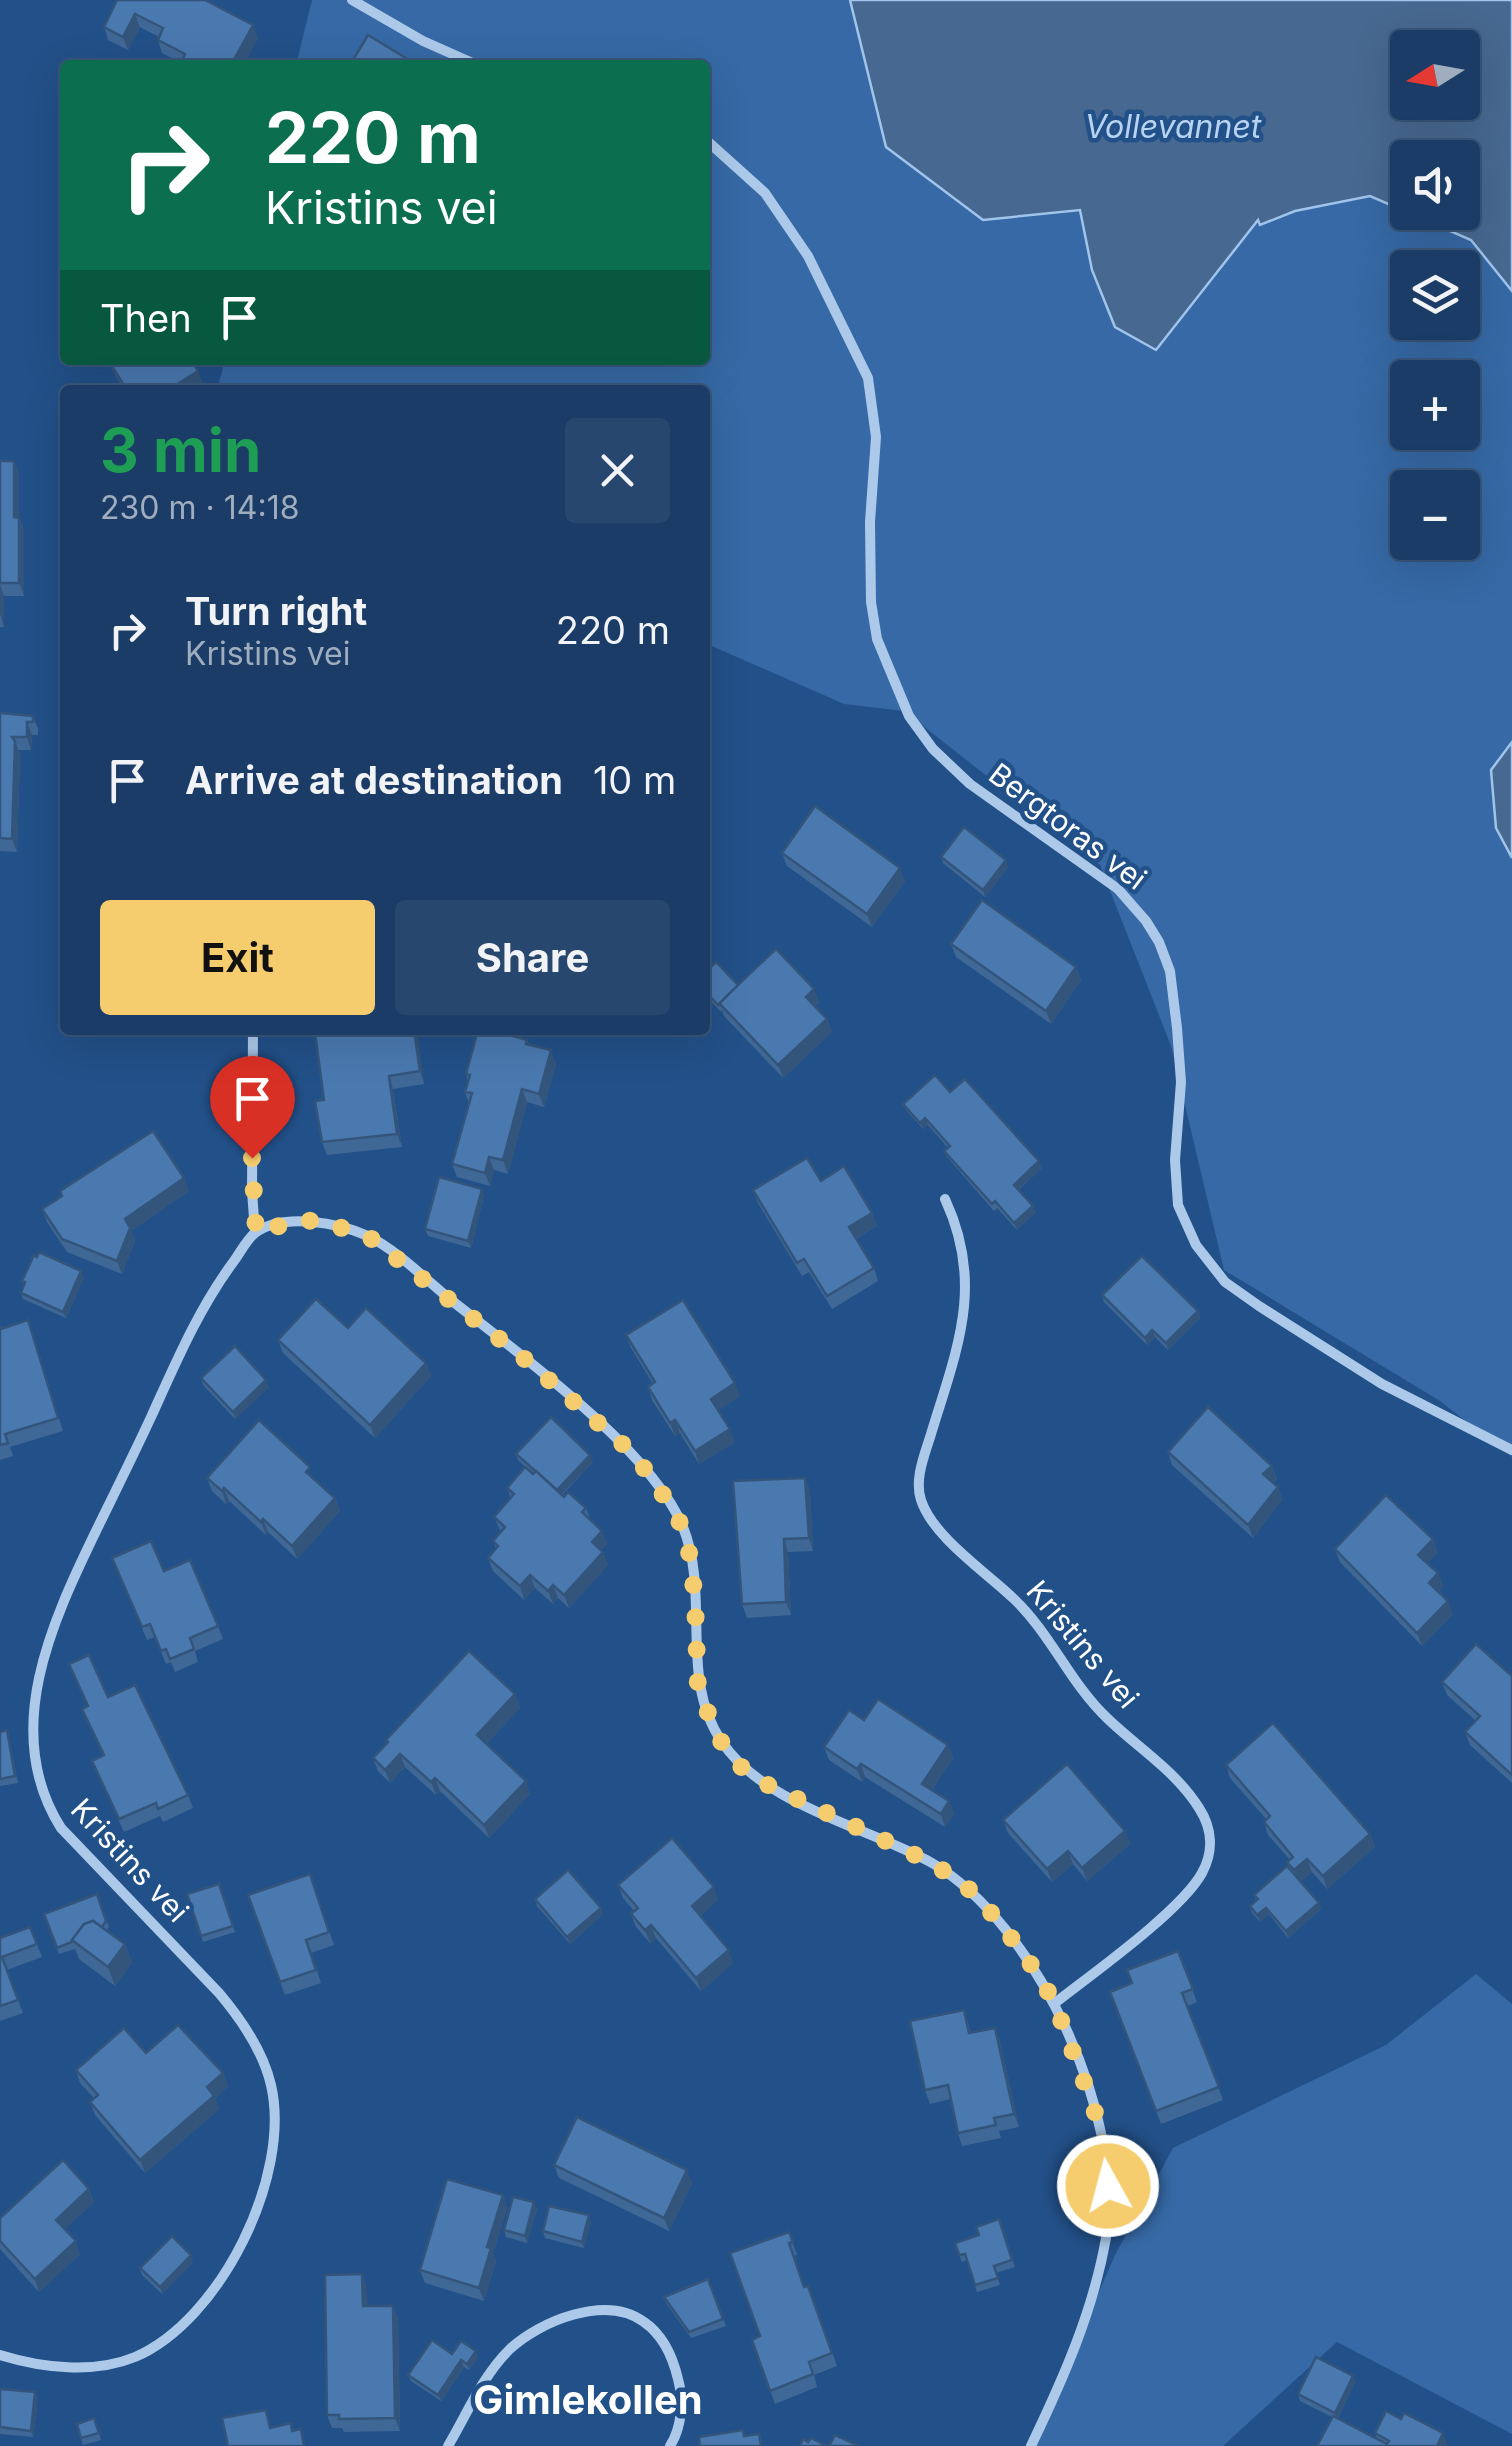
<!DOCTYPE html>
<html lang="en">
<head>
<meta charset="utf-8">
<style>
	:root { --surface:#1a3c66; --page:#27476f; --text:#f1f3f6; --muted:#9fadbf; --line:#38567a; --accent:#f6cd6e }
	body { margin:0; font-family:Inter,sans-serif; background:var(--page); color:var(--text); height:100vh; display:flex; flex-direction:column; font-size:38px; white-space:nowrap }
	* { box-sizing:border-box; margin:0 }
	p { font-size:32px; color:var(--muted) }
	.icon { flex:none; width:55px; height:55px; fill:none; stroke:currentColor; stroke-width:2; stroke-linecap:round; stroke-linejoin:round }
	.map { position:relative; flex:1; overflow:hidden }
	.panel { position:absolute; left:60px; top:385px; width:650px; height:650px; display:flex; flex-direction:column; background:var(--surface); border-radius:10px; box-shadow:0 10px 40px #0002,0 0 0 2px var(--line) }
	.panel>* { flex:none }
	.hud { position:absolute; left:60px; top:60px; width:650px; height:305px; border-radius:10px; box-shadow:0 10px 40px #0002,0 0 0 2px var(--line); background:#0b6e4f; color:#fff; overflow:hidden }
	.needle { width:65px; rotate:259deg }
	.tools { position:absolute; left:1390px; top:30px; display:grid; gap:20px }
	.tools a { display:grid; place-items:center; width:90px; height:90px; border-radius:10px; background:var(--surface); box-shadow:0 10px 40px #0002,0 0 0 2px var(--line); font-size:50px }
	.pin { position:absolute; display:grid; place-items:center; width:85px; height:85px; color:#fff; margin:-102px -42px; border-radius:50% 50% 50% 0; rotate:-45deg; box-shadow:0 0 10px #0007 }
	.pin .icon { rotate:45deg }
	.me { position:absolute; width:110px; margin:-55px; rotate:353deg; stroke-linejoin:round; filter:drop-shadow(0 0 8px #0008) }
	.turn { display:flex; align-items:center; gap:35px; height:210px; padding:0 40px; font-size:45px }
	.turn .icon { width:130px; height:130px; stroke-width:2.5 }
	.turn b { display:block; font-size:70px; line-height:85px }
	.then { display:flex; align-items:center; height:95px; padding:0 40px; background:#0003; gap:20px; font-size:38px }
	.round { display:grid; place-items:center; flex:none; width:105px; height:105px; border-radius:10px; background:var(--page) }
	.headline { display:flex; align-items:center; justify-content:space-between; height:170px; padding:0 40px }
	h1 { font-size:60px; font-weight:700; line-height:75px; color:#1e9e55 }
	.primary-button { display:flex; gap:20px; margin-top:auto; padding:20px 40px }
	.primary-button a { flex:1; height:115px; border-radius:10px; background:var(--accent); color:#111; font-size:40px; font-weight:700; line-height:115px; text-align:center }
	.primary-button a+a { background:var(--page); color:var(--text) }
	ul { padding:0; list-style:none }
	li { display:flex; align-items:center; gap:30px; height:150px; padding:0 40px }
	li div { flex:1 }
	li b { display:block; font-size:38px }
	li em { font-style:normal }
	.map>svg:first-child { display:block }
	.green { fill:#3669a5; fill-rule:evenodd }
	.water { fill:#476890; stroke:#a0c4eb; stroke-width:2.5; fill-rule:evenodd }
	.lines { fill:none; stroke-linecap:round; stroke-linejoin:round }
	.minor { stroke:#acc9ea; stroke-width:10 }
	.wall { fill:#406897 }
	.shaded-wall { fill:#34557b }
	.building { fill:#4a79b0; stroke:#34557b; stroke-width:2.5 }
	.route { stroke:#f6cd6e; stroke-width:18; stroke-dasharray:0 32.4 }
	.labels { text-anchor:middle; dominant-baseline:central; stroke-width:9; stroke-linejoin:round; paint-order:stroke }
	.street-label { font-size:30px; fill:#fff; stroke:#225088 }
	.water-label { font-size:32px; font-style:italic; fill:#b8d3f1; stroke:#225088 }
	.district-label { font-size:40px; font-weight:bold; fill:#fff; stroke:#225088 }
</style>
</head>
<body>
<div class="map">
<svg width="1512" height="2446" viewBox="0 0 1512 2446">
	<rect width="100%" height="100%" fill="#225088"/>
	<g class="green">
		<path d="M312 0H850L886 147 983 220 1080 210 1092 270 1258 219 1260 225 1295 211 1370 196 1471 240 1512 291V742L1491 771 1496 828 1512 858V1457L1440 1401 1224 1270 1171 1046 1100 865 904 711 844 704 705 643V390H217L225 360H705V65H296ZM1408 268H1462V322H1408ZM1408 378H1462V432H1408ZM1408 488H1462V542H1408Z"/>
		<path d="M1476 1974 1512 2004V2434L1337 2342 1223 2446H1032L1115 2255 1173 2148 1386 2045Z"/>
	</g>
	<g class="water">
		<path d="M850 0H1512V291L1471 240 1409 213 1462 212V158H1408L1407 212 1370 196 1295 211 1260 225 1258 220 1156 350 1115 327 1092 270 1080 210 983 220 886 147ZM1408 48H1462V102H1408Z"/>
		<path d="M1512 742V858L1496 828 1491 770Z"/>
	</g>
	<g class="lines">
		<g class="minor">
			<path d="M352 0 423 41 477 65"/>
			<path d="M705 139 765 193 808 256 868 378 876 437 870 522 871 602 877 639 909 716 933 749 970 784 1118 889 1146 921 1159 942 1170 971 1177 1028 1181 1082 1175 1160 1178 1205 1196 1245 1225 1282 1259 1306 1382 1384 1512 1450"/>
			<path d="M253 1030 252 1191 255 1232"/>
			<path d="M945 1199C985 1285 957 1349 931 1434 925 1454 914 1479 921 1500 933 1537 986 1572 1014 1599 1051 1634 1070 1683 1107 1718 1138 1748 1176 1771 1199 1808 1212 1828 1214 1851 1202 1873 1181 1911 1092 1974 1055 2003"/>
			<path d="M0 2355C42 2368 94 2374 135 2357 221 2320 292 2175 271 2085 263 2051 241 2019 219 1993L61 1828C0 1732 52 1622 96 1531 115 1492 134 1454 152 1415 176 1362 199 1308 234 1261 240 1253 247 1239 255 1233 283 1212 339 1223 368 1236 398 1251 425 1279 451 1300 518 1353 651 1449 683 1527 711 1597 678 1678 722 1742 764 1805 867 1827 932 1863 1037 1924 1126 2118 1106 2238 1093 2312 1063 2379 1031 2446"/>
			<path d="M448 2446C467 2414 483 2375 510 2349 540 2321 606 2294 644 2322 663 2335 673 2358 678 2379 684 2400 682 2427 670 2446"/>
		</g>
	</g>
	<g class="wall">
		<path d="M117 0 258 38 243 65H180L181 63 162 53 158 40 159 37 140 27 128 50 108 40 104 27Z"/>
		<path d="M107 360H191L203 384 193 390H124Z"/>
		<path d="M0 461H14L19 474V517L24 531V596H4V627H0Z"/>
		<path d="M0 713 33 716 38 729V735H32L31 750H18L20 754 17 852 0 851Z"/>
		<path d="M782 853 905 881 872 927 787 866Z"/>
		<path d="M941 857 1008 867 985 897 943 863Z"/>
		<path d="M951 944 1076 967 1081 980 1051 1024 956 957Z"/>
		<path d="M705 977 819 1002 815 1006 827 1019 832 1032 783 1078 724 1016 722 1010 721 1012 705 995Z"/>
		<path d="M321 1030H416L424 1084 393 1089 402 1147 327 1155 322 1142 324 1100Z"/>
		<path d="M527 1040 529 1044 556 1064 544 1107 527 1102 508 1174 494 1170 490 1186 457 1177 452 1164 469 1103 465 1092 468 1081 466 1074Z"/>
		<path d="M950 1092 1042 1168 1018 1190 1033 1206 1035 1213 1017 1230 997 1208 994 1211 947 1157 944 1151 948 1148 928 1125 923 1129 906 1110 903 1104Z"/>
		<path d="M821 1181 872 1213 877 1226 856 1239 874 1268 878 1281 832 1309 809 1272 802 1276 758 1203 753 1190Z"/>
		<path d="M189 1191 131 1231 135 1241 122 1274 67 1252 47 1222 42 1209Z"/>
		<path d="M484 1195 471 1248 428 1236 425 1229Z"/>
		<path d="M84 1277 66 1318 23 1299 21 1293 24 1285 22 1281Z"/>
		<path d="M1102 1295 1198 1311 1200 1318 1168 1350 1155 1337 1147 1345 1104 1302Z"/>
		<path d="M28 1320 63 1431 10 1447 13 1456 0 1460V1326L1 1329Z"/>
		<path d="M348 1328 426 1363 431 1376 375 1438 283 1353 278 1340Z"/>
		<path d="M626 1335 740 1396 718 1410 735 1442 699 1464 680 1433 675 1436 652 1400 648 1387 653 1384 631 1348Z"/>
		<path d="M201 1378 269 1387 235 1419 203 1385Z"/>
		<path d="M1168 1452 1272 1466 1277 1479 1273 1483 1278 1487 1282 1500 1253 1538 1172 1465Z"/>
		<path d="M516 1454 593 1462 562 1495 586 1508 591 1520 607 1544 601 1550 608 1565 569 1608 558 1598 553 1604 535 1588 524 1600 493 1571 488 1558 496 1549 493 1541 501 1532 494 1517 511 1498 507 1488 533 1474 518 1460Z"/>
		<path d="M207 1478 315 1480 335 1498 340 1511 297 1559 268 1532 266 1535 229 1501 226 1504 212 1491Z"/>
		<path d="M805 1478 810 1491 813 1551 788 1552 791 1615 747 1618 742 1604Z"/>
		<path d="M1335 1549 1438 1552 1427 1563 1438 1573 1443 1586 1438 1592 1453 1614 1422 1646 1340 1562Z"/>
		<path d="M112 1558 164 1571 218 1626 223 1639 195 1651 198 1662 175 1672 171 1662 166 1664 155 1637 147 1640Z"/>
		<path d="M69 1664 108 1697 188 1795 193 1808 163 1822 160 1816 124 1832 92 1761 103 1756 82 1709 87 1706Z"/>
		<path d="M1512 1676V1783L1470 1745 1465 1732 1475 1720 1447 1695 1442 1682Z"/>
		<path d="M515 1694 520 1708 486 1744 530 1794 489 1838 440 1791 436 1795 405 1767 390 1783 378 1771 373 1758 387 1743 386 1740Z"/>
		<path d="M864 1720 948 1745 953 1758 932 1790 949 1801 954 1814 945 1827 865 1777 862 1782 829 1760 824 1747Z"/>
		<path d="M7 1730 18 1783 0 1786V1732Z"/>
		<path d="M1226 1765 1370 1834 1375 1847 1327 1889 1312 1872 1300 1882 1321 1909 1288 1938 1269 1914 1260 1922 1252 1913 1250 1906 1256 1900 1254 1895 1289 1869 1287 1862 1290 1860 1268 1835 1264 1822 1267 1820 1230 1778Z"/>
		<path d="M1003 1820 1125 1831 1130 1844 1087 1881 1073 1864 1052 1882 1008 1833Z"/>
		<path d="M310 1874 334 1945 311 1953 321 1983 285 1995 248 1895Z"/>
		<path d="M219 1884 235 1932 203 1942 187 1894Z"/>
		<path d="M618 1885 718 1900 700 1916 733 1963 701 1991 656 1938 650 1943 636 1927 631 1914 634 1911 623 1898Z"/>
		<path d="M97 1894 109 1927 106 1931 125 1944 132 1963 115 1986 79 1959 75 1949 59 1954 44 1914Z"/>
		<path d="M535 1899 603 1914 570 1944 537 1906Z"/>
		<path d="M30 1927 42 1957 7 1970 23 2013 0 2021V1938Z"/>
		<path d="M1178 1951 1197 2002 1188 2006 1223 2100 1161 2124 1110 1992 1132 1983Z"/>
		<path d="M964 2010 971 2033 995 2028 1000 2041 1019 2127 999 2131 1001 2138 962 2146 958 2133 950 2099 930 2104 925 2090Z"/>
		<path d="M76 2070 223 2073 228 2086 215 2098 219 2109 145 2173 95 2115 90 2102 94 2098 80 2083Z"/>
		<path d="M554 2165 692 2183 669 2231 559 2178Z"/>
		<path d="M89 2189 94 2202 65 2229 80 2254 39 2292 0 2249V2218Z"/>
		<path d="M503 2195 507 2208 493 2254 496 2261 484 2301 425 2283 420 2270Z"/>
		<path d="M537 2209 527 2243 506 2237 504 2230Z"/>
		<path d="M999 2219 1015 2267 996 2273 1000 2285 977 2292 967 2260 962 2262 955 2243 979 2235Z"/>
		<path d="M591 2222 584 2248 545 2238 543 2231Z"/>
		<path d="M789 2232 797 2255 793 2256 804 2287 808 2286 837 2366 814 2375 817 2387 775 2404 752 2340 760 2336Z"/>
		<path d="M193 2262 162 2294 142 2275 140 2268Z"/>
		<path d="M708 2279 726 2326 691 2338 666 2303 664 2297Z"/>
		<path d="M367 2287V2306H393L398 2319 400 2431 344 2432 342 2428H332L327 2415Z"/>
		<path d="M452 2354 478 2357 469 2370 464 2367 441 2401 411 2381 408 2375Z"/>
		<path d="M1353 2376 1355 2382 1338 2418 1377 2438 1375 2433 1448 2446H1317L1332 2417 1300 2401 1298 2394Z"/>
		<path d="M0 2389 35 2392 38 2399 33 2437 0 2434Z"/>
		<path d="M94 2418 101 2440 83 2445 81 2438Z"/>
	</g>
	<g class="shaded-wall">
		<path d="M135 14 140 27 128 50 123 37Z"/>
		<path d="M253 25 258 38 243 65H231Z"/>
		<path d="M198 371 203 384 193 390H168Z"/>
		<path d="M14 461 19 474V530L14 517Z"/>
		<path d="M19 518 24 531V596L19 583Z"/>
		<path d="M0 584 4 596V627L0 614Z"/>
		<path d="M27 722 32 735 31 750 27 737Z"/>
		<path d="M15 741 20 754 17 852 12 839Z"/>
		<path d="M1006 860 1008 867 985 897 983 890Z"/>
		<path d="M900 868 905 881 872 927 867 914Z"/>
		<path d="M1076 967 1081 980 1051 1024 1046 1011Z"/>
		<path d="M814 989 819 1002 811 1010 806 997Z"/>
		<path d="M827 1019 832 1032 783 1078 778 1065Z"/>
		<path d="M414 1030H416L418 1034 424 1084 420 1071Z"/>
		<path d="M551 1050 556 1064 544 1107 539 1094Z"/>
		<path d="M389 1076 393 1089 402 1147 397 1134Z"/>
		<path d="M522 1089 527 1102 508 1174 503 1160Z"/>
		<path d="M925 1118 928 1125 923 1129 920 1123Z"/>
		<path d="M489 1157 494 1170 490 1186 485 1173Z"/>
		<path d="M1039 1161 1042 1168 1016 1191 1014 1185Z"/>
		<path d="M184 1178 189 1191 131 1231 135 1241 122 1274 117 1261 125 1219Z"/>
		<path d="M482 1189 484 1195 471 1248 468 1241Z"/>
		<path d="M1033 1206 1035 1213 1017 1230 1014 1223Z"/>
		<path d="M872 1213 877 1226 854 1240 849 1227Z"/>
		<path d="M81 1271 84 1277 66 1318 63 1312Z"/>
		<path d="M1198 1311 1200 1318 1168 1350 1166 1343Z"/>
		<path d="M1152 1330 1155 1337 1147 1345 1145 1338Z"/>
		<path d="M426 1363 431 1376 375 1438 370 1425Z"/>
		<path d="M266 1380 269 1387 235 1419 233 1412Z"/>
		<path d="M735 1383 740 1396 715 1412 711 1399Z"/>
		<path d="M675 1420 680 1433 675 1436 670 1423Z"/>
		<path d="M730 1429 735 1442 699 1464 695 1451Z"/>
		<path d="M590 1455 593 1462 558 1498 556 1491Z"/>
		<path d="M1272 1466 1277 1479 1268 1487 1263 1474Z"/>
		<path d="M805 1478 810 1491 813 1551 809 1538Z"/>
		<path d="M1278 1487 1282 1500 1253 1538 1248 1525Z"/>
		<path d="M224 1488 229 1501 226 1504 222 1491Z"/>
		<path d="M335 1498 340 1511 297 1559 292 1546Z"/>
		<path d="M263 1519 268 1532 266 1535 261 1522Z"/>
		<path d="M602 1531 607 1544 597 1555 592 1542Z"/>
		<path d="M784 1539 788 1552 791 1615 786 1602Z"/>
		<path d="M1433 1539 1438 1552 1423 1568 1418 1555Z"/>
		<path d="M603 1552 608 1565 569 1608 564 1595Z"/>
		<path d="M1438 1573 1443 1586 1434 1596 1429 1583Z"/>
		<path d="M530 1575 535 1588 524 1600 520 1586Z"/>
		<path d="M553 1585 558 1598 553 1604 548 1591Z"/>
		<path d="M1448 1601 1453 1614 1422 1646 1417 1633Z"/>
		<path d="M515 1694 520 1708 482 1748 477 1735Z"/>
		<path d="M948 1745 953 1758 927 1797 922 1784Z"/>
		<path d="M400 1754 405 1767 390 1783 385 1770Z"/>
		<path d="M861 1764 865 1777 862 1782 857 1769Z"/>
		<path d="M435 1778 440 1791 436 1795 431 1782Z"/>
		<path d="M526 1781 530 1794 489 1838 484 1825Z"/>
		<path d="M949 1801 954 1814 945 1827 941 1814Z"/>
		<path d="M1125 1831 1130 1844 1087 1881 1082 1868Z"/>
		<path d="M1370 1834 1375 1847 1327 1889 1323 1876Z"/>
		<path d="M1068 1851 1073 1864 1052 1882 1047 1869Z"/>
		<path d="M1307 1859 1312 1872 1299 1883 1294 1870Z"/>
		<path d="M714 1887 718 1900 697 1919 692 1906Z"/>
		<path d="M1319 1903 1321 1909 1288 1938 1286 1931Z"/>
		<path d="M601 1908 603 1914 570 1944 567 1937Z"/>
		<path d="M1266 1908 1269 1914 1260 1922 1257 1915Z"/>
		<path d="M651 1925 656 1938 650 1943 645 1930Z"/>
		<path d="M125 1944 132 1963 115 1986 108 1967Z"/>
		<path d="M729 1950 733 1963 701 1991 696 1978Z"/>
		<path d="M995 2028 1000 2041 1019 2127 1014 2114Z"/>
		<path d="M223 2073 228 2086 215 2098 219 2109 145 2173 140 2160 207 2087Z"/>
		<path d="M687 2170 692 2183 669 2231 664 2218Z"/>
		<path d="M89 2189 94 2202 61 2233 56 2220Z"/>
		<path d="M503 2195 507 2208 493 2254 496 2261 484 2301 479 2288 487 2247Z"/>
		<path d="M534 2202 537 2209 527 2243 525 2236Z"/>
		<path d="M589 2215 591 2222 584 2248 582 2242Z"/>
		<path d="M76 2241 80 2254 39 2292 35 2279Z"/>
		<path d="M191 2255 193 2262 162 2294 160 2287Z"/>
		<path d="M362 2274 367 2287 368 2320 363 2306Z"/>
		<path d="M393 2306 398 2319 400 2431 395 2418Z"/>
		<path d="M476 2351 478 2357 469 2370 467 2364Z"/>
		<path d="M461 2360 464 2367 441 2401 438 2395Z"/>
		<path d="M1353 2376 1355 2382 1337 2419 1335 2413Z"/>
		<path d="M35 2392 38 2399 33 2437 31 2431Z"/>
		<path d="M1443 2433 1448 2446H1437Z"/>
	</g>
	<g class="building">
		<path d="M117 0H205L253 25 231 65H180L185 54 158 40 163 28 135 14 123 37 104 27Z"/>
		<path d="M368 35 409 60 405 65H350Z"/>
		<path d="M108 360H191L198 371 168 390H136L134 386 127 390Z"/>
		<path d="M0 461H14V517L19 518V583H0Z"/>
		<path d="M0 713 33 716V722H27V737H12L15 741 12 839 0 838Z"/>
		<path d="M815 806 900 868 867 914 782 853Z"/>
		<path d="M964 827 1006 860 983 890 941 857Z"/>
		<path d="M982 900 1076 967 1046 1011 951 944Z"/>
		<path d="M776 949 814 989 806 997 827 1019 778 1065 719 1003Z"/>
		<path d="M716 962 738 985 718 1005 705 991 706 972Z"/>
		<path d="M335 1030H414L420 1071 389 1076 397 1134 322 1142 315 1101 324 1100 315 1033Z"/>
		<path d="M478 1030H491L527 1040 526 1044 551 1050 539 1094 522 1089 503 1160 489 1157 485 1173 452 1164 472 1093 465 1092 470 1075 466 1074Z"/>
		<path d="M935 1075 950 1092 965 1079 1039 1161 1014 1185 1033 1206 1014 1223 995 1201 992 1204 944 1151 950 1146 925 1118 920 1123 903 1104Z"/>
		<path d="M153 1131 184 1178 125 1219 130 1228 117 1261 62 1239 42 1209 62 1196 60 1191Z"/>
		<path d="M807 1158 821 1181 844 1166 872 1213 849 1227 874 1268 827 1296 804 1259 797 1263 753 1190Z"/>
		<path d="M439 1177 482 1189 468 1241 425 1229Z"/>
		<path d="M39 1252 81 1271 63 1312 21 1293 25 1282 22 1281 34 1255 37 1257Z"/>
		<path d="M1142 1256 1198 1311 1166 1343 1152 1330 1145 1338 1102 1295Z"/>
		<path d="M316 1299 348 1328 366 1308 426 1363 370 1425 278 1340Z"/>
		<path d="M683 1300 735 1383 711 1399 730 1429 695 1451 675 1420 670 1423 648 1387 655 1382 626 1335Z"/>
		<path d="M28 1320 58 1418 5 1434 8 1443 0 1445V1326L1 1329Z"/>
		<path d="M235 1346 266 1380 233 1412 201 1378Z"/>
		<path d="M1208 1407 1272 1466 1263 1474 1278 1487 1248 1525 1168 1452Z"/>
		<path d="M551 1417 590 1455 557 1490 516 1454Z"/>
		<path d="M259 1420 310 1467 306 1472 335 1498 292 1546 263 1519 261 1522 224 1488 222 1491 207 1478Z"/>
		<path d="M525 1467 533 1474 536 1471 564 1497 568 1492 586 1508 582 1512 602 1531 592 1542 603 1552 564 1595 553 1585 548 1591 530 1575 520 1586 488 1558 498 1546 493 1541 505 1527 494 1517 514 1494 507 1488Z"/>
		<path d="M805 1478 809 1538 784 1539 786 1602 742 1604 733 1481Z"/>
		<path d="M1386 1495 1433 1539 1418 1555 1438 1573 1429 1583 1448 1601 1417 1633 1335 1549Z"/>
		<path d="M151 1541 164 1571 190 1560 218 1626 190 1638 194 1649 170 1659 166 1649 161 1651 150 1624 142 1627 112 1558Z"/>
		<path d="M1476 1644 1512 1676V1775L1465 1732 1480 1716 1442 1682Z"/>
		<path d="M469 1651 515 1694 477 1735 526 1781 484 1825 435 1778 431 1782 400 1754 385 1770 373 1758 388 1742 386 1740Z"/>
		<path d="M89 1655 108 1697 135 1685 188 1795 158 1809 156 1803 119 1819 92 1761 104 1755 82 1709 88 1706 69 1664Z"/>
		<path d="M878 1699 948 1745 922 1784 949 1801 941 1814 861 1764 857 1769 824 1747 849 1710 864 1720Z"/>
		<path d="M1273 1723 1370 1834 1323 1876 1307 1859 1294 1870 1287 1862 1293 1857 1264 1822 1270 1816 1226 1765Z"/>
		<path d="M7 1730 15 1776 0 1779V1732Z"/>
		<path d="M1067 1764 1125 1831 1082 1868 1068 1851 1047 1869 1003 1820Z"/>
		<path d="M672 1838 714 1887 692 1906 729 1950 696 1978 651 1925 645 1930 631 1914 638 1908 618 1885Z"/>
		<path d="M1287 1866 1319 1903 1286 1931 1266 1908 1257 1915 1250 1906 1258 1899 1254 1895Z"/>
		<path d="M568 1870 601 1908 567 1937 535 1899Z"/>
		<path d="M310 1874 329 1932 306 1940 316 1970 280 1982 248 1895Z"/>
		<path d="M219 1884 233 1926 201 1936 187 1894Z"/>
		<path d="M97 1894 106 1921 102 1927 93 1921 84 1924 72 1940 74 1941 57 1948 44 1914Z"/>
		<path d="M93 1921 125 1944 108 1967 72 1940 84 1924Z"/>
		<path d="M30 1927 37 1944 2 1957 18 2000 0 2006V1938Z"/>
		<path d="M1178 1951 1193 1989 1182 1993 1219 2087 1156 2111 1110 1992 1132 1983 1127 1970Z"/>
		<path d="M964 2010 969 2033 995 2028 1014 2114 994 2118 996 2125 958 2133 948 2085 925 2090 910 2021Z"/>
		<path d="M178 2025 223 2073 207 2087 214 2096 140 2160 90 2102 98 2095 76 2070 124 2028 146 2053Z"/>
		<path d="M577 2117 687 2170 664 2218 554 2165Z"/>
		<path d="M63 2160 89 2189 56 2220 76 2241 35 2279 0 2241V2218Z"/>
		<path d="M447 2179 503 2195 487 2247 491 2248 479 2288 420 2270Z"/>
		<path d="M513 2197 534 2202 525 2236 504 2230Z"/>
		<path d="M549 2206 589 2215 582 2242 543 2231Z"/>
		<path d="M999 2219 1012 2260 994 2266 998 2278 975 2285 965 2254 959 2255 955 2243 979 2235 976 2227Z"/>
		<path d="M789 2232 793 2242 789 2243 804 2287 808 2286 832 2353 809 2362 813 2374 770 2391 752 2340 760 2336 730 2253Z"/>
		<path d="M172 2236 191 2255 160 2287 140 2268Z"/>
		<path d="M362 2274 363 2306H393L395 2418 339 2419V2415H327L325 2275Z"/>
		<path d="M708 2279 723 2319 689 2332 664 2297Z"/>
		<path d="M432 2340 452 2354 461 2341 476 2351 467 2364 461 2360 438 2395 408 2375Z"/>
		<path d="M1316 2357 1353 2376 1335 2413 1298 2394Z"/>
		<path d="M0 2389 35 2392 31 2431 0 2427Z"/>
		<path d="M266 2410 270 2428 291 2423 292 2431 301 2429 304 2446H228L222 2418Z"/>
		<path d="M1386 2411 1401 2419 1404 2413 1443 2433 1437 2446H1317L1333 2416 1387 2444 1389 2441 1375 2433Z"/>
		<path d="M94 2418 99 2433 81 2438 77 2424Z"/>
		<path d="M743 2430 744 2436 759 2434 761 2446H700L699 2437Z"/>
		<path d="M835 2435 859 2446H829Z"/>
		<path d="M811 2438 827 2446H800L803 2439 808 2442Z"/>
	</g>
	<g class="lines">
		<path class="route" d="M252 1158 256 1232 302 1220 324 1222 369 1237 520 1355 627 1448 654 1480 682 1526 690 1556 695 1599 698 1690 720 1740 740 1766 766 1784 930 1862 964 1884 998 1920 1038 1974 1055 2004 1093 2106 1102 2136 1108 2186"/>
	</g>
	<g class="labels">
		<g class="street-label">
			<text transform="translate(1068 826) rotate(37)">Bergtoras vei</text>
			<text transform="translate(1083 1644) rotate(50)">Kristins vei</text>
			<text transform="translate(130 1860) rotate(47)">Kristins vei</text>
		</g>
		<g class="water-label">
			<text x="1173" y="126">Vollevannet</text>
		</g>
		<g class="district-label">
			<text x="588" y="2399">Gimlekollen</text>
		</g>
	</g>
</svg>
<div class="tools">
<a><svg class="needle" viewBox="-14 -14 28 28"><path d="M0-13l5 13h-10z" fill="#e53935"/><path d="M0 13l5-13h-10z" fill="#9fadbf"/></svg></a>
<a><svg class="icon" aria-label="sound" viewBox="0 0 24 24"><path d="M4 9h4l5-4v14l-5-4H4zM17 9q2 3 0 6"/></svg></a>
<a><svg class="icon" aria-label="layers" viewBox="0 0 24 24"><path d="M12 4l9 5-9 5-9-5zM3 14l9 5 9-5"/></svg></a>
<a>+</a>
<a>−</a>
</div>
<div class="pin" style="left:252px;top:1158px;background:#d93025"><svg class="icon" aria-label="arrive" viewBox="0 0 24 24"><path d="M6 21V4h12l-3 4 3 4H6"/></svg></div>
<svg class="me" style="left:1108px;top:2186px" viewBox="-20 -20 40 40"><circle r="17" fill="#f6cd6e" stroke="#fff" stroke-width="3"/><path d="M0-11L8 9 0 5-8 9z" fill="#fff"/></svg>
<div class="hud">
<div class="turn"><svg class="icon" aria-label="right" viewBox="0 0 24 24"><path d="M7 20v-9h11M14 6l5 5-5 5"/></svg><div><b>220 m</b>Kristins vei</div></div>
<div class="then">Then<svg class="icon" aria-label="arrive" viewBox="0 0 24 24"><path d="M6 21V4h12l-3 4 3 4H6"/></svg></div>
</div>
<section class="panel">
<div class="headline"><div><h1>3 min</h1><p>230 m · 14:18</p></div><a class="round"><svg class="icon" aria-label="close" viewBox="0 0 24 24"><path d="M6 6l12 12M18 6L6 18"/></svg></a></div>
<ul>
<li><svg class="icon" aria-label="right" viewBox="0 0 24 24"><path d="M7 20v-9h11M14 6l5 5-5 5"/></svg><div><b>Turn right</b><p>Kristins vei</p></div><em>220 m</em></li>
<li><svg class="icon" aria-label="arrive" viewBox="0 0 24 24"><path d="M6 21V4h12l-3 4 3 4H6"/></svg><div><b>Arrive at destination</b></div><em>10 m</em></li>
</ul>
<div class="primary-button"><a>Exit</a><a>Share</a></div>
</section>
</div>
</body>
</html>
